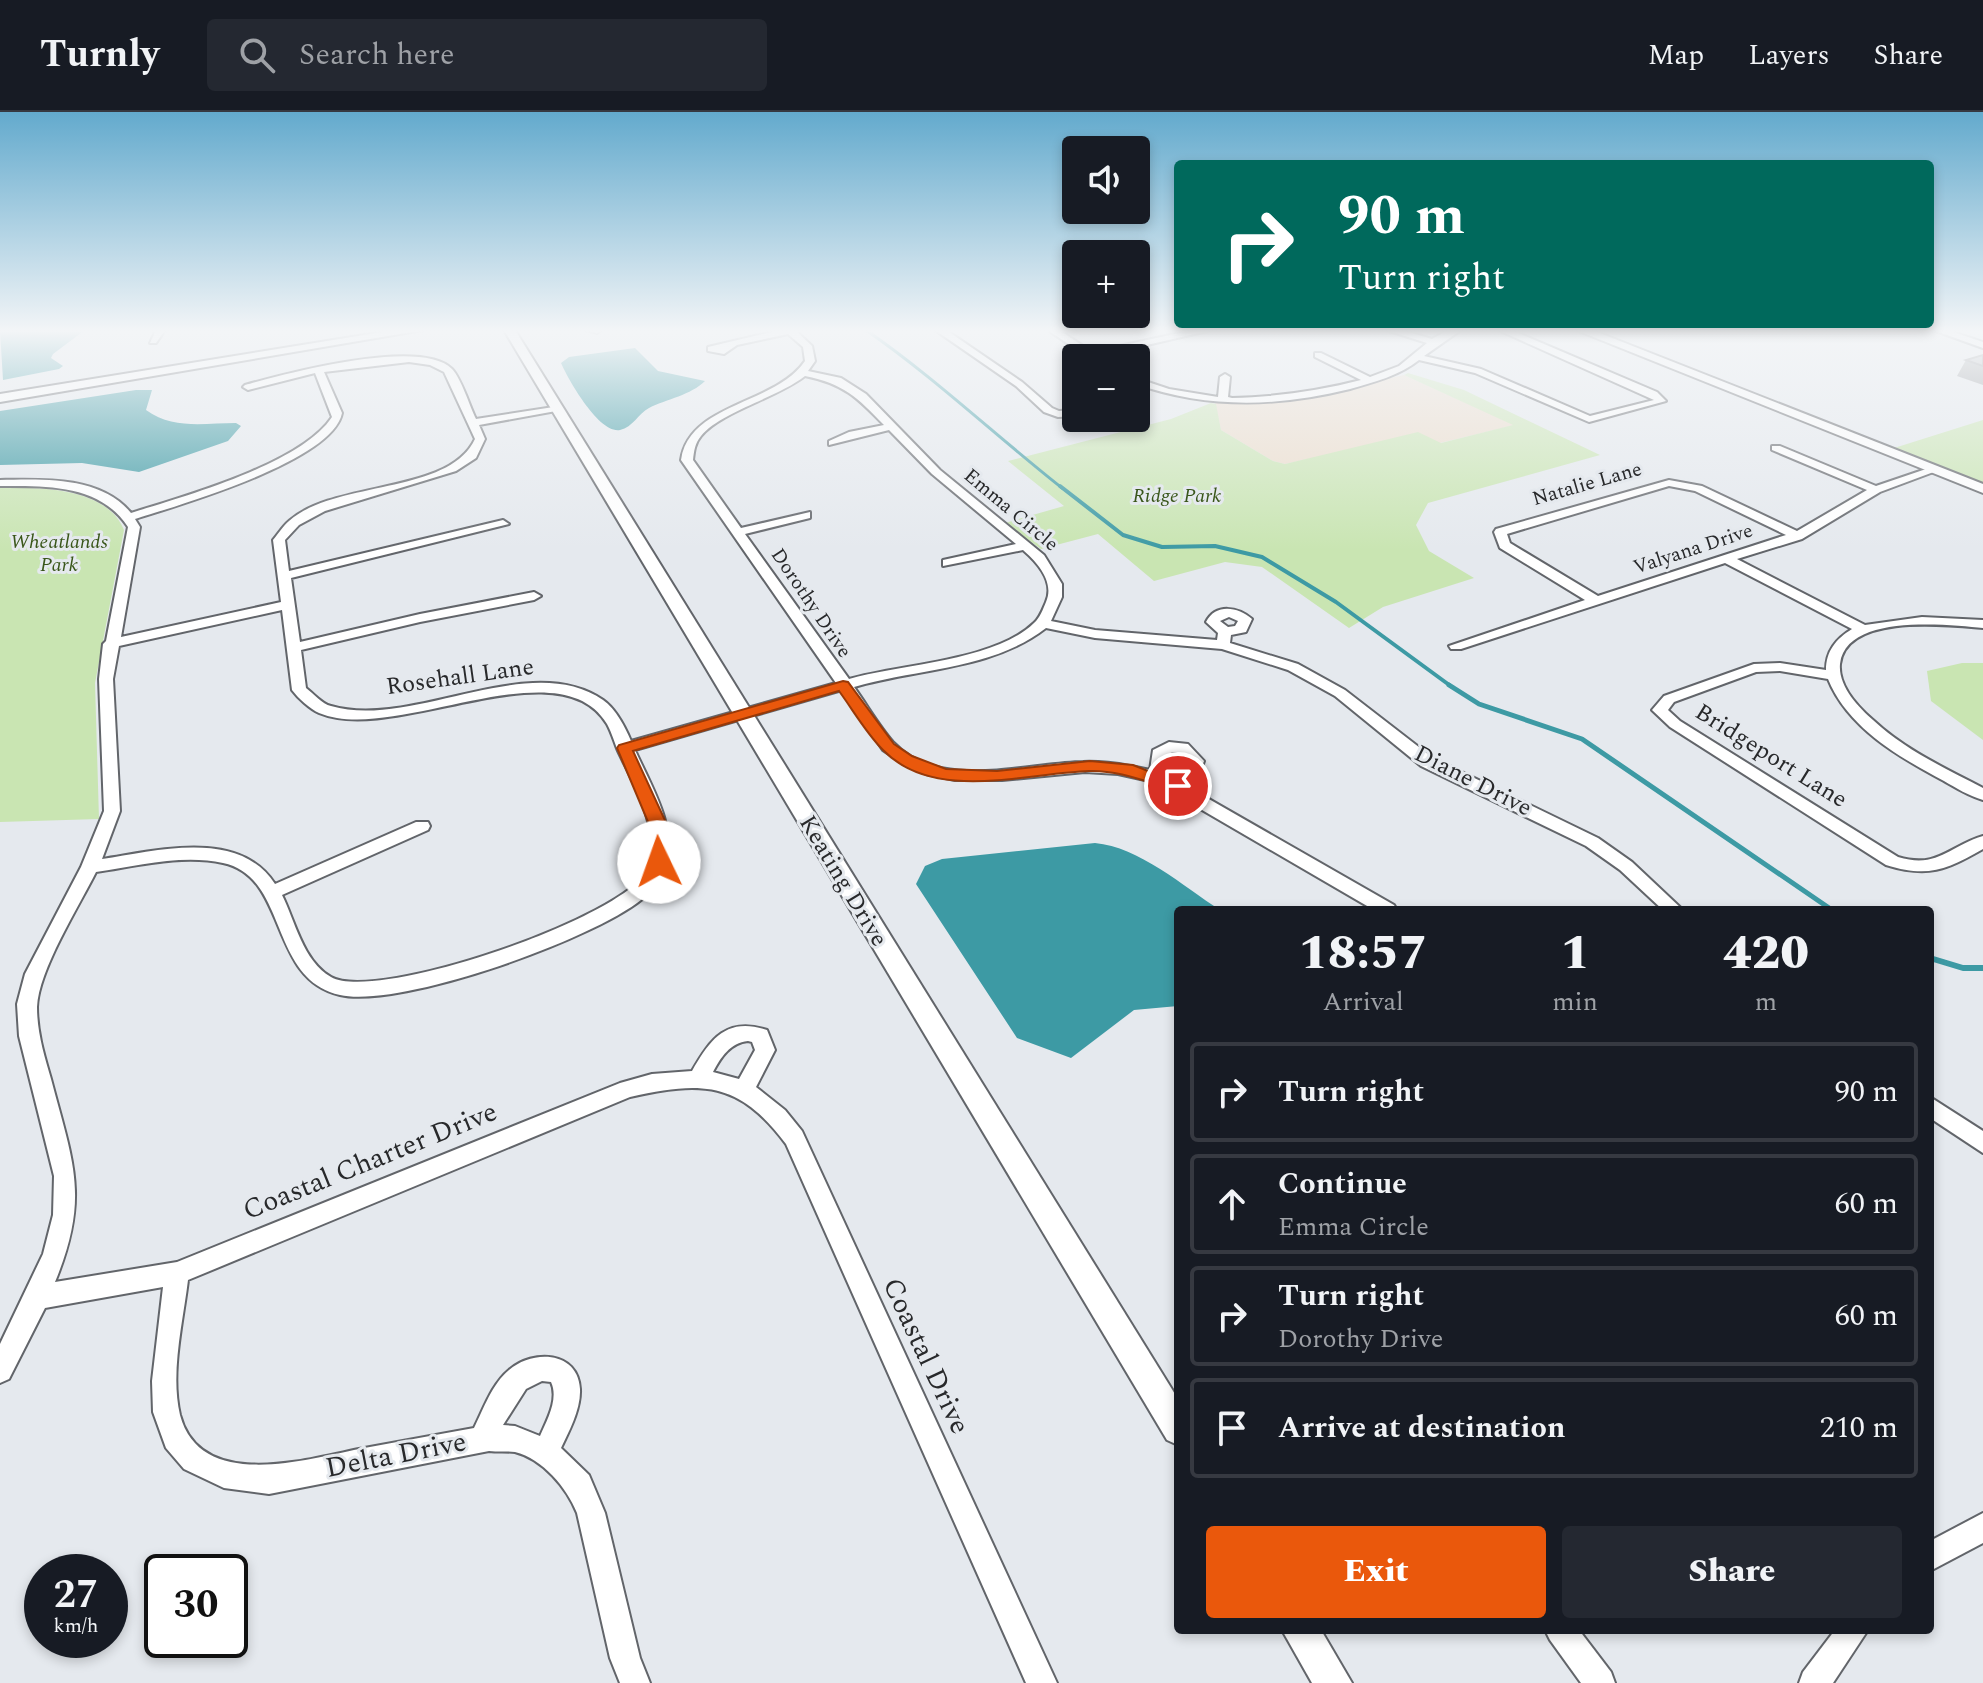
<!DOCTYPE html>
<html lang="en">
<head>
<meta charset="utf-8">
<style>
	:root { --surface:#171b24; --page:#242831; --text:#f1f3f6; --muted:#9ea1a6; --line:#363941; --accent:#ea580c }
	body { margin:0; font-family:Spectral,serif; background:var(--page); color:var(--text); height:100vh; display:flex; flex-direction:column; font-size:30px; white-space:nowrap }
	* { box-sizing:border-box; margin:0 }
	p { font-size:26px; color:var(--muted) }
	.icon { flex:none; width:44px; height:44px; fill:none; stroke:currentColor; stroke-width:2; stroke-linecap:round; stroke-linejoin:round }
	.map { position:relative; flex:1; overflow:hidden }
	.panel { position:absolute; left:1174px; top:794px; width:760px; height:728px; display:flex; flex-direction:column; background:var(--surface); border-radius:8px; box-shadow:0 4px 12px #0003 }
	.panel>* { flex:none }
	.guide { position:absolute; left:1174px; top:48px; width:760px; height:168px; border-radius:8px; box-shadow:0 4px 12px #0003; background:#00695c; color:#fff; overflow:hidden }
	.controls { position:absolute; left:1062px; top:24px; display:grid; gap:16px }
	.controls a { display:grid; place-items:center; width:88px; height:88px; border-radius:8px; background:var(--surface); box-shadow:0 4px 12px #0003; font-size:40px }
	.speed { position:absolute; left:24px; top:1442px; display:flex; gap:16px; font-size:40px; font-weight:700; text-align:center }
	.speed>* { display:grid; place-content:center; width:104px; height:104px; border-radius:50%; background:var(--surface); box-shadow:0 4px 12px #0003; line-height:1 }
	.speed small { font-size:20px; font-weight:400 }
	.speed .limit { border:4px solid #111; border-radius:12px; background:#fff; color:#111 }
	.pin { position:absolute; display:grid; place-items:center; width:68px; height:68px; color:#fff; margin:-34px; border:4px solid #fff; border-radius:50%; box-shadow:0 2px 8px #0007 }
	.me { position:absolute; width:88px; margin:-44px; rotate:357deg; stroke-linejoin:round; filter:drop-shadow(0 0 6px #0008) }
	.turn { display:flex; align-items:center; gap:28px; height:168px; padding:0 32px; font-size:36px }
	.turn .icon { width:104px; height:104px; stroke-width:2.5 }
	.turn b { display:block; font-size:56px; line-height:68px }
	.eta { display:flex; justify-content:space-evenly; align-items:center; height:136px; text-align:center }
	.eta b { font-size:48px; font-weight:800; line-height:56px }
	.primary-button { display:flex; gap:16px; margin-top:auto; padding:16px 32px }
	.primary-button a { flex:1; height:92px; border-radius:8px; background:var(--accent); color:#fff; font-size:32px; font-weight:800; line-height:92px; text-align:center }
	.primary-button a+a { background:var(--page); color:var(--text) }
	ul { padding:0; list-style:none }
	li { display:flex; align-items:center; gap:24px; height:100px; margin:0 16px 12px; padding:0 16px; border:4px solid var(--line); border-radius:8px }
	li div { flex:1 }
	li b { display:block; font-size:30px }
	li em { font-style:normal }
	header { display:flex; align-items:center; gap:48px; box-sizing:border-box; height:112px; padding:0 40px; background:var(--surface); border-bottom:2px solid var(--line) }
	header strong { font-size:38px }
	nav { display:flex; gap:44px; margin-inline-start:auto; font-size:28px }
	.search { width:560px; height:72px; background:var(--page); display:flex; align-items:center; gap:20px; box-sizing:border-box; padding:0 28px; border-radius:8px; color:var(--muted); font-size:30px }
	.map>svg:first-child { display:block }
	.education { fill:#ecdcca }
	.green { fill:#c9e5b2 }
	.water { fill:#3d9aa4 }
	.lines { fill:none; stroke-linecap:round; stroke-linejoin:round }
	.stream-far3 { stroke:#3d9aa4; stroke-width:3 }
	.stream-far2 { stroke:#3d9aa4; stroke-width:4 }
	.stream-far1 { stroke:#3d9aa4; stroke-width:5 }
	.stream { stroke:#3d9aa4; stroke-width:6 }
	.minor-casing { stroke:#62656a; stroke-width:4 }
	.tertiary-casing { stroke:#62656a; stroke-width:4 }
	.minor { fill:#fff; fill-rule:evenodd }
	.tertiary { fill:#fff; fill-rule:evenodd }
	.wall { fill:#919498 }
	.building { fill:#a9acb1; stroke:#76787c; stroke-width:2 }
	.route { fill:#ea580c; stroke:#983908; stroke-width:2 }
	.labels { text-anchor:middle; dominant-baseline:central; stroke-width:6; stroke-linejoin:round; paint-order:stroke }
	.far-street-label { font-size:20px; fill:#28292b; stroke:#e5e9ee }
	.far-park-label { font-size:20px; font-style:italic; fill:#39561a; stroke:#e5e9ee }
	.street-label { font-size:24px; fill:#28292b; stroke:#e5e9ee }
	.near-street-label { font-size:28px; fill:#28292b; stroke:#e5e9ee }
</style>
</head>
<body>
<header>
<strong>Turnly</strong>
<div class="search"><svg class="icon" aria-label="search" viewBox="0 0 24 24"><circle cx="10" cy="10" r="6"/><path d="M15 15l6 6"/></svg>Search here</div>
<nav><a>Map</a><a>Layers</a><a>Share</a></nav>
</header>
<div class="map">
<svg width="1983" height="1571" viewBox="0 0 1983 1571">
	<rect width="100%" height="100%" fill="#e5e9ee"/>
	<path class="education" d="M1404 263 1515 313 1440 331 1349 338 1285 352 1273 349 1221 318 1215 291 1282 290Z"/>
	<g class="green">
		<path d="M1408 261 1464 278 1600 343 1428 391 1416 413 1429 439 1474 466 1383 495 1349 516 1262 455 1225 450 1154 469 1098 422 1041 437 1005 411 1064 394 1008 349 1171 307 1211 291 1216 292 1221 318 1273 349 1285 352 1418 320 1441 331 1513 313 1404 263Z"/>
		<path d="M1983 308V373L1891 337Z"/>
		<path d="M0 376C38 375 107 375 124 418L95 571 99 707 0 710Z"/>
		<path d="M1962 551H1983V628L1931 589 1927 559Z"/>
	</g>
	<g class="water">
		<path d="M0 218H85L53 242 51 246 63 254 59 257 3 268Z"/>
		<path d="M635 236 658 259 705 269C691 283 667 287 649 296 638 302 633 315 620 318 599 322 568 267 561 251L569 245Z"/>
		<path d="M136 278H152L146 298C174 318 204 311 236 311L241 314 228 329 139 360 82 351 0 353V299Z"/>
		<path d="M1095 731C1139 735 1183 774 1220 798H1178V894L1134 898 1071 946 1017 926 916 772 925 754 942 747Z"/>
	</g>
	<g class="lines">
		<path class="stream-far3" d="M866 218C935 266 996 324 1062 376"/>
		<path class="stream-far2" d="M1060 374 1123 423 1162 435 1215 434 1262 445 1336 490 1452 575"/>
		<path class="stream-far1" d="M1449 573 1479 592 1582 627 1832 798"/>
		<path class="stream" d="M1930 846 1963 856H1983"/>
		<defs>
			<g id="minor">
				<path d="M156 218H165L156 231H150Z"/>
				<path d="M586 218H601L597 221Z"/>
				<path d="M780 218H795L812 234 815 249 808 259 841 266 866 282 940 358 1044 443 1062 472V485L1051 509 1095 518 1217 528 1218 521 1206 510C1216 491 1238 495 1252 507L1246 520 1231 523 1230 531 1298 552 1345 578 1433 646 1598 726 1632 750 1683 798H1663L1620 758 1586 734 1421 654 1335 584 1288 558 1222 537 1095 526 1046 516C992 558 918 556 854 575 867 593 879 614 893 630 940 680 1025 651 1083 650 1106 649 1128 653 1150 658L1153 638 1169 630 1188 632 1204 649 1200 660 1174 667 1394 793 1397 798H1374L1154 670 1118 662 1085 660 1002 668H955L926 662 905 653 883 638 842 578 635 638C649 670 678 716 666 753 663 764 656 775 647 783 602 825 400 897 340 883 268 867 289 765 223 751 182 742 137 754 96 760 79 794 38 859 37 895 37 920 44 943 51 967 73 1051 90 1085 55 1170L177 1150 620 971 652 962 692 959C711 926 727 905 767 918L775 938 756 975 785 998 802 1019 1057 1571H1026L786 1032C739 969 702 969 630 985L188 1168C183 1210 170 1261 180 1303 200 1379 305 1348 359 1337 397 1330 435 1323 474 1316 484 1296 492 1272 509 1258 533 1237 578 1239 580 1277 581 1297 569 1319 561 1336L589 1363 605 1401 640 1546 650 1571H620L610 1546 577 1401C567 1376 543 1347 515 1340 507 1339 497 1340 489 1339L269 1382 224 1376 184 1357 166 1336 153 1300 152 1269 163 1175 45 1196 9 1267 0 1271V1232L43 1142 53 1103 54 1064 19 924 17 892 25 862 81 755 104 699 99 567 103 532 106 529 128 415C100 372 46 374 0 374V368C43 367 101 364 131 401 185 384 301 352 332 305L315 261 248 278 243 275 245 273C284 262 421 225 452 257 461 266 470 295 476 307L560 294 561 296 556 299 479 313 485 327 476 346 456 359 325 399 299 413 285 428 289 459 503 408 509 412 291 466 300 530 420 502 534 480 541 484 534 488 420 510 301 538 306 576C314 582 322 592 331 594 412 618 529 537 603 588 616 597 625 615 631 629L836 571 681 348C689 291 775 293 805 249L803 235 788 222 737 233 724 242 708 239V235ZM409 250 430 253 444 260 475 327C449 383 335 368 289 409 283 414 278 422 273 428L281 490 121 525 140 415 135 407C179 393 333 349 342 301L324 260ZM805 264C844 272 857 285 884 313L849 320 829 329V333L889 318 932 362 1016 432 943 448V454L1023 438C1037 450 1055 470 1046 490 1043 497 1040 506 1034 511 995 549 902 552 849 567L745 422 810 406V400L741 416 693 348C694 339 695 331 701 324 720 300 777 286 805 264ZM282 498 292 578C298 586 310 597 319 601 395 633 559 532 607 612 612 621 615 632 618 639 633 671 663 721 647 758 626 805 377 891 331 865 303 849 295 809 282 783L428 718 430 714 428 710H416L275 772C239 716 156 739 102 747L120 699 113 567 119 534ZM1229 505 1238 509 1235 514 1228 515 1220 509ZM1172 640H1178L1188 650 1187 653 1166 659 1167 643ZM748 929 752 930 755 938 739 967 713 960C721 945 730 931 748 929ZM542 1269 551 1270C559 1287 547 1308 540 1324L515 1314 503 1313 526 1277Z"/>
				<path d="M935 218H946L1022 270 1052 296 1059 299 1076 298V304L1058 305 1044 300 1016 274Z"/>
				<path d="M1048 218H1059L1092 240 1193 218H1212L1099 244 1101 246 1087 245Z"/>
				<path d="M1386 218H1401L1432 227 1448 218H1461L1424 244 1481 257 1590 304 1654 288 1498 218H1511L1657 280 1666 289 1589 310 1475 261 1419 248C1399 264 1374 270 1350 277 1278 295 1207 297 1136 272V266L1169 277 1218 285 1220 265 1225 262 1230 265 1228 285 1232 286C1276 285 1318 279 1361 268L1315 245V241H1321L1370 265 1399 254 1427 231Z"/>
				<path d="M1933 218H1947L1983 230V236Z"/>
				<path d="M1772 334H1780L1876 374 1929 356 1939 358 1880 380 1802 427 1737 447 1865 513 1922 505 1983 508V516C1948 513 1846 501 1840 552 1838 574 1858 595 1873 608 1905 638 1945 656 1983 676V688C1969 684 1956 676 1944 669 1899 645 1848 616 1828 567L1780 559 1756 560 1674 590 1668 598 1680 609 1898 745C1938 757 1949 734 1983 724V737C1946 758 1928 766 1886 753L1670 615 1652 598 1664 584 1754 552 1780 551 1826 558C1826 539 1836 527 1852 517L1725 451 1461 537H1451L1449 534 1585 488 1500 436 1494 420 1496 417 1669 368 1702 374 1797 419 1867 378 1772 338ZM1669 374 1695 379 1786 423 1598 484 1510 431 1507 422Z"/>
				<path d="M1930 985 1983 1019V1041L1930 1006Z"/>
				<path d="M1983 1401V1431L1930 1459V1429Z"/>
				<path d="M1545 1518H1579L1611 1560 1615 1571H1581L1550 1528Z"/>
				<path d="M1835 1518H1868L1833 1571H1799L1803 1560Z"/>
			</g>
			<g id="tertiary">
				<path d="M395 218H423L0 290V282Z"/>
				<path d="M504 218H515L1178 1287V1333L1167 1328Z"/>
				<path d="M1576 218H1592L1983 372V381Z"/>
				<path d="M1282 1518H1321L1352 1571H1312Z"/>
			</g>
		</defs>
		<use href="#minor" class="minor-casing"/>
		<use href="#tertiary" class="tertiary-casing"/>
		<use href="#minor" class="minor"/>
		<use href="#tertiary" class="tertiary"/>
	</g>
	<path class="wall" d="M1983 243V273L1957 264 1966 248Z"/>
	<path class="building" d="M1983 243V254L1966 248Z"/>
	<linearGradient id="sky" x2="0" y2="1"><stop stop-color="#63aacd"/><stop offset="0.5" stop-color="#f3f5f7"/><stop offset="1" stop-color="#f3f5f7" stop-opacity="0"/></linearGradient>
	<rect width="1983" height="438" fill="url(#sky)"/>
	<path class="route" d="M843 569 848 570 894 632 912 644 946 657 997 659 1090 649 1133 653 1186 674 1178 679C1148 671 1121 658 1089 659 1026 661 934 691 883 638 866 621 853 598 839 579L633 639 669 717 668 750 659 756 653 754 651 717 617 636 619 633Z"/>
	<g class="labels">
		<g class="far-street-label">
			<text transform="translate(1587 372) rotate(-16)">Natalie Lane</text>
			<text transform="translate(1011 398) rotate(40)">Emma Circle</text>
			<text transform="translate(1693 437) rotate(-18)">Valyana Drive</text>
			<text transform="translate(811 491) rotate(56)">Dorothy Drive</text>
		</g>
		<g class="far-park-label">
			<text x="1177" y="384">Ridge Park</text>
			<text x="59" y="430">Wheatlands<tspan x="59" dy="23">Park</tspan></text>
		</g>
		<g class="street-label">
			<text transform="translate(460 565) rotate(-8)">Rosehall Lane</text>
			<text transform="translate(1771 644) rotate(32)">Bridgeport Lane</text>
			<text transform="translate(1473 669) rotate(27)">Diane Drive</text>
			<text transform="translate(843 769) rotate(59)">Keating Drive</text>
		</g>
		<g class="near-street-label">
			<text transform="translate(370 1049) rotate(-22)">Coastal Charter Drive</text>
			<text transform="translate(926 1244) rotate(65)">Coastal Drive</text>
			<text transform="translate(396 1343) rotate(-11)">Delta Drive</text>
		</g>
	</g>
</svg>
<div class="controls">
<a><svg class="icon" aria-label="sound" viewBox="0 0 24 24"><path d="M4 9h4l5-4v14l-5-4H4zM17 9q2 3 0 6"/></svg></a>
<a>+</a>
<a>−</a>
</div>
<div class="speed"><div>27<small>km/h</small></div><div class="limit">30</div></div>
<div class="pin" style="left:1178px;top:674px;background:#d93025"><svg class="icon" aria-label="arrive" viewBox="0 0 24 24"><path d="M6 21V4h12l-3 4 3 4H6"/></svg></div>
<svg class="me" style="left:659px;top:750px" viewBox="-20 -20 40 40"><circle r="19" fill="#fff"/><path d="M0-13L10 11 0 6-10 11z" fill="#ea580c"/></svg>
<div class="guide">
<div class="turn"><svg class="icon" aria-label="right" viewBox="0 0 24 24"><path d="M7 20v-9h11M14 6l5 5-5 5"/></svg><div><b>90 m</b>Turn right</div></div>
</div>
<section class="panel">
<div class="eta">
<div><b>18:57</b><p>Arrival</p></div>
<div><b>1</b><p>min</p></div>
<div><b>420</b><p>m</p></div>
</div>
<ul>
<li><svg class="icon" aria-label="right" viewBox="0 0 24 24"><path d="M7 20v-9h11M14 6l5 5-5 5"/></svg><div><b>Turn right</b></div><em>90 m</em></li>
<li><svg class="icon" aria-label="ahead" viewBox="0 0 24 24"><path d="M12 20V5M6 11l6-6 6 6"/></svg><div><b>Continue</b><p>Emma Circle</p></div><em>60 m</em></li>
<li><svg class="icon" aria-label="right" viewBox="0 0 24 24"><path d="M7 20v-9h11M14 6l5 5-5 5"/></svg><div><b>Turn right</b><p>Dorothy Drive</p></div><em>60 m</em></li>
<li><svg class="icon" aria-label="arrive" viewBox="0 0 24 24"><path d="M6 21V4h12l-3 4 3 4H6"/></svg><div><b>Arrive at destination</b></div><em>210 m</em></li>
</ul>
<div class="primary-button"><a>Exit</a><a>Share</a></div>
</section>
</div>
</body>
</html>
